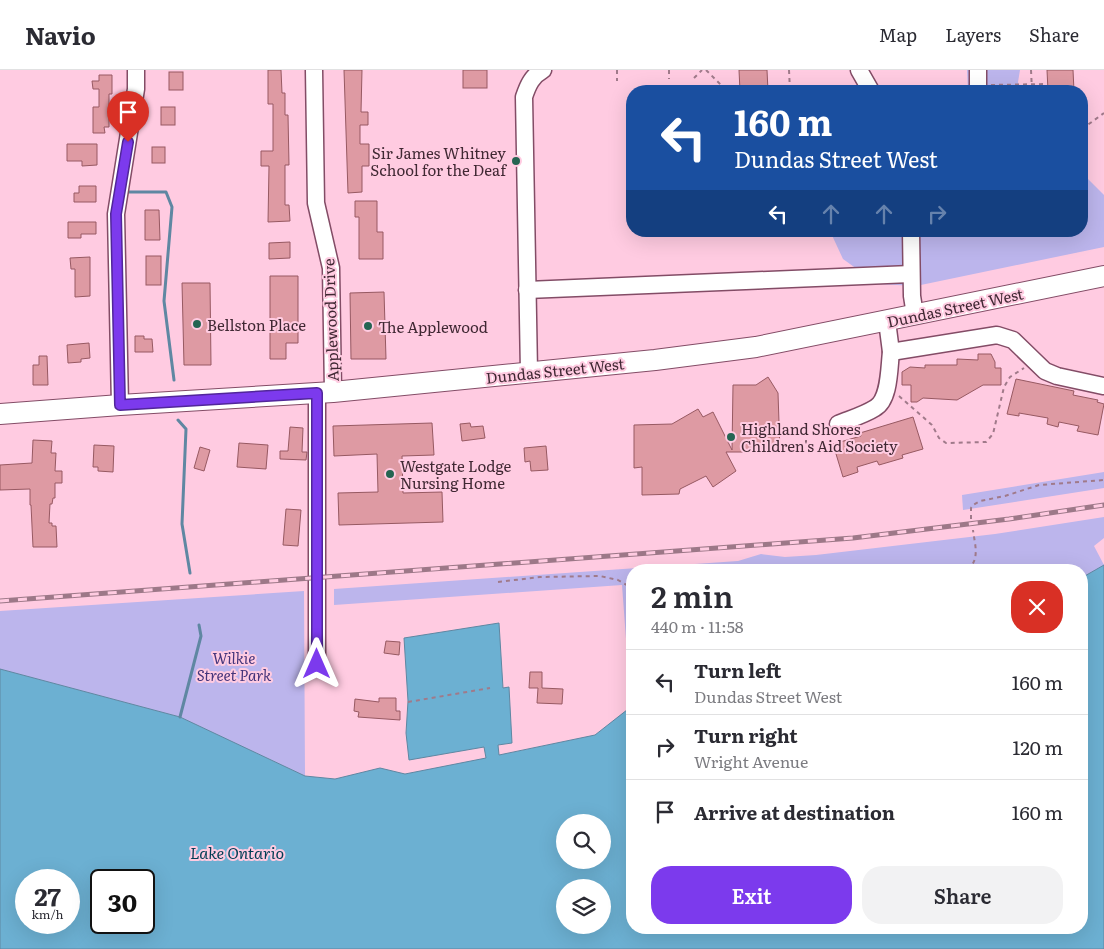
<!DOCTYPE html>
<html lang="en">
<head>
<meta charset="utf-8">
<style>
	:root { --surface:#fff; --page:#f2f2f3; --text:#2b2b33; --muted:#7c7c81; --line:#e1e1e2; --accent:#7c3aed }
	body { margin:0; font-family:Literata,serif; background:var(--page); color:var(--text); height:100vh; display:flex; flex-direction:column; font-size:19px; white-space:nowrap }
	* { box-sizing:border-box; margin:0 }
	p { font-size:16px; color:var(--muted) }
	.icon { flex:none; width:28px; height:28px; fill:none; stroke:currentColor; stroke-width:2; stroke-linecap:round; stroke-linejoin:round }
	.map { position:relative; flex:1; overflow:hidden }
	.details { position:absolute; left:626px; top:494px; width:462px; height:370px; display:flex; flex-direction:column; background:var(--surface); border-radius:20px; box-shadow:0 5px 20px #0002 }
	.details>* { flex:none }
	.top-card { position:absolute; left:626px; top:15px; width:462px; height:152px; border-radius:20px; box-shadow:0 5px 20px #0002; background:#1a4fa0; color:#fff; overflow:hidden }
	.buttons { position:absolute; left:556px; top:744px; display:grid; gap:10px }
	.buttons a { display:grid; place-items:center; width:55px; height:55px; border-radius:50%; background:var(--surface); box-shadow:0 5px 20px #0002; font-size:25px }
	.speed { position:absolute; left:15px; top:799px; display:flex; gap:10px; font-size:25px; font-weight:700; text-align:center }
	.speed>* { display:grid; place-content:center; width:65px; height:65px; border-radius:50%; background:var(--surface); box-shadow:0 5px 20px #0002; line-height:1 }
	.speed small { font-size:12px; font-weight:400 }
	.speed .limit { border:2px solid #111; border-radius:8px; background:#fff; color:#111 }
	.pin { position:absolute; display:grid; place-items:center; width:42px; height:42px; color:#fff; margin:-51px -21px; border-radius:50% 50% 50% 0; rotate:-45deg; box-shadow:0 0 5px #0007 }
	.pin .icon { rotate:45deg }
	.me { position:absolute; width:55px; margin:-28px; rotate:0deg; stroke-linejoin:round; filter:drop-shadow(0 0 4px #0008) }
	.turn { display:flex; align-items:center; gap:18px; height:105px; padding:0 25px; font-size:22px }
	.turn .icon { width:65px; height:65px; stroke-width:2.5 }
	.turn b { display:block; font-size:35px; line-height:42px }
	.lanes { display:flex; align-items:center; height:48px; padding:0 25px; background:#0003; justify-content:center; gap:25px; direction:ltr }
	.lanes .off { opacity:.35 }
	.round { display:grid; place-items:center; flex:none; width:52px; height:52px; border-radius:20px; background:var(--page) }
	.overview { display:flex; align-items:center; justify-content:space-between; height:85px; padding:0 25px }
	h1 { font-size:30px; font-weight:600; line-height:38px }
	.action { display:flex; gap:10px; margin-top:auto; padding:10px 25px }
	.action a { flex:1; height:58px; border-radius:20px; background:var(--accent); color:#fff; font-size:20px; font-weight:600; line-height:58px; text-align:center }
	.action a+a { background:var(--page); color:var(--text) }
	ul { padding:0; list-style:none }
	li { display:flex; align-items:center; gap:15px; height:65px; padding:0 25px; border-top:1px solid var(--line) }
	li div { flex:1 }
	li b { display:block; font-size:19px }
	li em { font-style:normal }
	header { display:flex; align-items:center; gap:30px; box-sizing:border-box; height:70px; padding:0 25px; background:var(--surface); border-bottom:1px solid var(--line) }
	header strong { font-size:24px }
	nav { display:flex; gap:28px; margin-inline-start:auto; font-size:18px }
	.map>svg:first-child { display:block }
	.green { fill:#bcb5ec }
	.water { fill:#6cb0d2; stroke:#5f87a2; fill-rule:evenodd }
	.lines { fill:none; stroke-linecap:round; stroke-linejoin:round }
	.stream { stroke:#5f87a2; stroke-width:3 }
	.building { fill:#de9aa3; stroke:#975962 }
	.minor-casing { stroke:#834c66; stroke-width:19 }
	.major-casing { stroke:#834c66; stroke-width:22 }
	.path { stroke:#a07a8a; stroke-width:2; stroke-dasharray:4 4; stroke-linecap:butt }
	.minor { stroke:#fff; stroke-width:16 }
	.major { stroke:#fff; stroke-width:20 }
	.rail-casing { stroke:#9d7888; stroke-width:5 }
	.rail { stroke:#ffcbe1; stroke-width:3; stroke-dasharray:9; stroke-linecap:butt }
	.route-casing { stroke:#51269a; stroke-width:12 }
	.route { stroke:#7c3aed; stroke-width:9 }
	.poi-dot { fill:#256552; stroke:#ffcbe1; stroke-width:2 }
	.labels { text-anchor:middle; dominant-baseline:central; stroke-width:4; stroke-linejoin:round; paint-order:stroke }
	.poi-label { font-size:15px; fill:#402833; stroke:#ffcbe1; text-anchor:start }
	.street-label { font-size:15px; fill:#402833; stroke:#ffcbe1 }
	.park-label { font-size:15px; font-style:italic; fill:#44347a; stroke:#ffcbe1 }
	.water-label { font-size:16px; font-style:italic; fill:#003d54; stroke:#ffcbe1 }
</style>
</head>
<body>
<header>
<strong>Navio</strong>
<nav><a>Map</a><a>Layers</a><a>Share</a></nav>
</header>
<div class="map">
<svg width="1104" height="879" viewBox="0 0 1104 879">
	<rect width="100%" height="100%" fill="#ffcbe1"/>
	<g class="green">
		<path d="M967 0H1020L1018 12 1020 21H968Z"/>
		<path d="M1083 104 1104 125V177L916 216 878 214 843 189 830 161H1082Z"/>
		<path d="M1104 402V418L963 440 962 425Z"/>
		<path d="M1104 447V468L1094 476 1104 495 1083 507 1082 500H632V636H631L622 515 334 535V519L738 491 761 484 785 487 816 485 995 464Z"/>
		<path d="M304 521 305 706 180 647 0 599V541Z"/>
	</g>
	<path class="water" d="M1104 495V879H0V599L180 647 305 706 335 709 380 698 405 704 486 688 484 677 409 690 406 663 408 631 404 568 499 553 503 618 509 617 512 673 498 675 499 685 595 665 632 636V858H1082L1083 507ZM565 752H602V790H565ZM26 810H69V852H26ZM101 810H144V852H101ZM565 818H602V855H565Z"/>
	<g class="lines">
		<g class="stream">
			<path d="M129 122H166L172 137 164 231 174 310"/>
			<path d="M178 350 186 359 182 454 190 503"/>
			<path d="M180 647 201 566 199 555"/>
		</g>
	</g>
	<g class="building">
		<path d="M268 0H281L282 23H285V45H288L289 95H285V135H289L290 151 268 152 269 96H261V81H273V34H268Z"/>
		<path d="M344 0H362L361 42H368V55H360V74H369V96H362V122L348 123Z"/>
		<rect x="463" y="0" width="24" height="18"/>
		<path d="M739 0H767L768 21H740Z"/>
		<path d="M1047 0H1073L1074 21H1048Z"/>
		<rect x="169" y="2" width="14" height="18"/>
		<path d="M99 5H112V24H109V57H104L105 63H93V37H99V19H93L92 11H99Z"/>
		<rect x="161" y="37" width="14" height="18"/>
		<path d="M67 74H97V95L82 96V91H67Z"/>
		<rect x="152" y="77" width="13" height="16"/>
		<path d="M79 116H96V132H74V123H79Z"/>
		<path d="M355 131H377V162H383V189H359V147H355Z"/>
		<path d="M145 140H159L160 170H145Z"/>
		<path d="M68 152H96V164H81V168H68Z"/>
		<path d="M290 172V188L269 189V173Z"/>
		<rect x="146" y="186" width="15" height="29"/>
		<path d="M90 187V226L75 227V199H71L70 188Z"/>
		<path d="M270 206H298V273H286V289H270Z"/>
		<path d="M182 213H210L211 295H184Z"/>
		<path d="M384 222 386 289H351L350 223Z"/>
		<path d="M135 266H144V269H152L153 282H135Z"/>
		<path d="M89 273 90 288 81 289V292L68 293 67 275Z"/>
		<path d="M978 284H991L995 292V298H1001V315H983L957 330 923 328 917 332H911V315H902V302L910 297 925 298V295H957V289L978 290Z"/>
		<path d="M39 286H47L48 315H33V295H39Z"/>
		<path d="M768 307 778 323 780 382H726L736 401 713 417 706 406 680 419 679 424 642 425V397L634 398V355L672 354 698 339 703 347 713 342 732 380 733 315H756Z"/>
		<path d="M1016 309 1074 321 1073 325 1098 330 1097 332 1104 334 1098 365 1077 361 1079 356 1059 352 1058 357 1047 354 1048 348 1019 343V346L1007 344Z"/>
		<path d="M913 347 923 379 902 385 903 388 879 395 877 391 857 397 858 402 843 407 833 374 861 366 860 363Z"/>
		<path d="M432 353 434 385 402 386 403 423 442 422 443 452 339 455 338 423 378 422 377 384 334 386 333 356Z"/>
		<path d="M470 353 471 357 483 356 485 368 462 371 460 354Z"/>
		<path d="M290 357 303 358 302 382H307L306 390 280 389V381H288Z"/>
		<path d="M33 370 52 371 51 383H56L55 401H62V413H55V428H53L52 434H50L49 453H52V456H56L57 477H33L31 435H30V419L0 420V395L32 393Z"/>
		<path d="M239 373 268 375 266 399 237 397Z"/>
		<path d="M94 375 114 376 113 402 98 401V397H93Z"/>
		<path d="M546 376 548 400 531 401 530 391 525 392 524 378Z"/>
		<path d="M200 377 210 380 204 401 194 398Z"/>
		<path d="M286 439 301 440 298 476 283 475Z"/>
		<path d="M386 571 400 572 399 585 384 583Z"/>
		<path d="M530 602H542V618L563 619 562 634 537 633 538 618H529Z"/>
		<path d="M379 628H396V641H400V650L358 647 359 642 354 641 355 629 379 632Z"/>
	</g>
	<g class="lines">
		<defs>
			<g id="minor">
				<path d="M314 0 316 133 331 198 333 322"/>
				<path d="M859 0 871 21"/>
				<path d="M978 0V21"/>
				<path d="M911 161 912 226 915 245"/>
				<path d="M527 220 911 204"/>
				<path d="M887 251 891 282 997 265 1013 270 1045 301 1057 306 1103 316"/>
				<path d="M529 302 524 27C528 15 532 6 543 0"/>
				<path d="M317 323V594"/>
				<path d="M120 335 116 144 136 19V0"/>
				<path d="M838 354C850 349 864 345 875 338 890 330 889 297 891 282"/>
			</g>
			<path id="major" d="M0 344 120 335 333 322 655 290 756 277 1104 206"/>
		</defs>
		<use href="#minor" class="minor-casing"/>
		<use href="#major" class="major-casing"/>
		<g class="path">
			<path d="M617 0V11"/>
			<path d="M669 0V9"/>
			<path d="M706 0 727 21"/>
			<path d="M789 0 790 21"/>
			<path d="M1031 0 1032 21"/>
			<path d="M694 8 702 0"/>
			<path d="M991 15 1047 14"/>
			<path d="M793 21 854 19"/>
			<path d="M1082 59 1104 43"/>
			<path d="M899 326 932 355 939 368 946 373 986 372 993 364 1004 317 1010 307 1024 298"/>
			<path d="M971 449V438L973 435 980 431 1005 426 1039 415 1104 410"/>
			<path d="M968 500C980 488 975 476 973 460"/>
			<path d="M498 512 540 507 600 506 618 510 632 518"/>
			<path d="M408 632 490 618"/>
		</g>
		<use href="#minor" class="minor"/>
		<use href="#major" class="major"/>
		<defs>
			<path id="rail" d="M0 531 853 468 1009 449 1104 435"/>
		</defs>
		<use href="#rail" class="rail-casing"/>
		<use href="#rail" class="rail"/>
	</g>
	<g class="lines">
		<defs>
			<path id="route" d="M128 72 116 144 120 335 317 323V594"/>
		</defs>
		<use href="#route" class="route-casing"/>
		<use href="#route" class="route"/>
	</g>
	<g class="poi-dot">
		<circle cx="516" cy="91" r="5"/>
		<circle cx="197" cy="254" r="5"/>
		<circle cx="368" cy="256" r="5"/>
		<circle cx="731" cy="367" r="5"/>
		<circle cx="390" cy="404" r="5"/>
	</g>
	<g class="labels">
		<g class="poi-label">
			<text x="506" y="82" text-anchor="end">Sir James Whitney<tspan x="506" dy="17">School for the Deaf</tspan></text>
			<text x="207" y="254">Bellston Place</text>
			<text x="378" y="256">The Applewood</text>
			<text x="741" y="358">Highland Shores<tspan x="741" dy="17">Children's Aid Society</tspan></text>
			<text x="400" y="395">Westgate Lodge<tspan x="400" dy="17">Nursing Home</tspan></text>
		</g>
		<g class="street-label">
			<text transform="translate(955 237) rotate(-12)">Dundas Street West</text>
			<text transform="translate(330 250) rotate(-92)">Applewood Drive</text>
			<text transform="translate(555 300) rotate(-6)">Dundas Street West</text>
		</g>
		<g class="park-label">
			<text x="234" y="587">Wilkie<tspan x="234" dy="17">Street Park</tspan></text>
		</g>
		<g class="water-label">
			<text x="237" y="782">Lake Ontario</text>
		</g>
	</g>
</svg>
<div class="buttons">
<a><svg class="icon" aria-label="search" viewBox="0 0 24 24"><circle cx="10" cy="10" r="6"/><path d="M15 15l6 6"/></svg></a>
<a><svg class="icon" aria-label="layers" viewBox="0 0 24 24"><path d="M12 4l9 5-9 5-9-5zM3 14l9 5 9-5"/></svg></a>
</div>
<div class="speed"><div>27<small>km/h</small></div><div class="limit">30</div></div>
<div class="pin" style="left:128px;top:72px;background:#d93025"><svg class="icon" aria-label="arrive" viewBox="0 0 24 24"><path d="M6 21V4h12l-3 4 3 4H6"/></svg></div>
<svg class="me" style="left:317px;top:594px" viewBox="-20 -20 40 40"><path d="M0-17L14 15 0 8-14 15z" fill="#7c3aed" stroke="#fff" stroke-width="4"/></svg>
<div class="top-card">
<div class="turn"><svg class="icon" aria-label="left" viewBox="0 0 24 24"><path d="M17 20v-9H6M10 6l-5 5 5 5"/></svg><div><b>160 m</b>Dundas Street West</div></div>
<div class="lanes"><svg class="icon" aria-label="left" viewBox="0 0 24 24"><path d="M17 20v-9H6M10 6l-5 5 5 5"/></svg><svg class="icon off" aria-label="ahead" viewBox="0 0 24 24"><path d="M12 20V5M6 11l6-6 6 6"/></svg><svg class="icon off" aria-label="ahead" viewBox="0 0 24 24"><path d="M12 20V5M6 11l6-6 6 6"/></svg><svg class="icon off" aria-label="right" viewBox="0 0 24 24"><path d="M7 20v-9h11M14 6l5 5-5 5"/></svg></div>
</div>
<section class="details">
<div class="overview"><div><h1>2 min</h1><p>440 m · 11:58</p></div><a class="round" style="background:#d93025;color:#fff"><svg class="icon" aria-label="close" viewBox="0 0 24 24"><path d="M6 6l12 12M18 6L6 18"/></svg></a></div>
<ul>
<li><svg class="icon" aria-label="left" viewBox="0 0 24 24"><path d="M17 20v-9H6M10 6l-5 5 5 5"/></svg><div><b>Turn left</b><p>Dundas Street West</p></div><em>160 m</em></li>
<li><svg class="icon" aria-label="right" viewBox="0 0 24 24"><path d="M7 20v-9h11M14 6l5 5-5 5"/></svg><div><b>Turn right</b><p>Wright Avenue</p></div><em>120 m</em></li>
<li><svg class="icon" aria-label="arrive" viewBox="0 0 24 24"><path d="M6 21V4h12l-3 4 3 4H6"/></svg><div><b>Arrive at destination</b></div><em>160 m</em></li>
</ul>
<div class="action"><a>Exit</a><a>Share</a></div>
</section>
</div>
</body>
</html>
